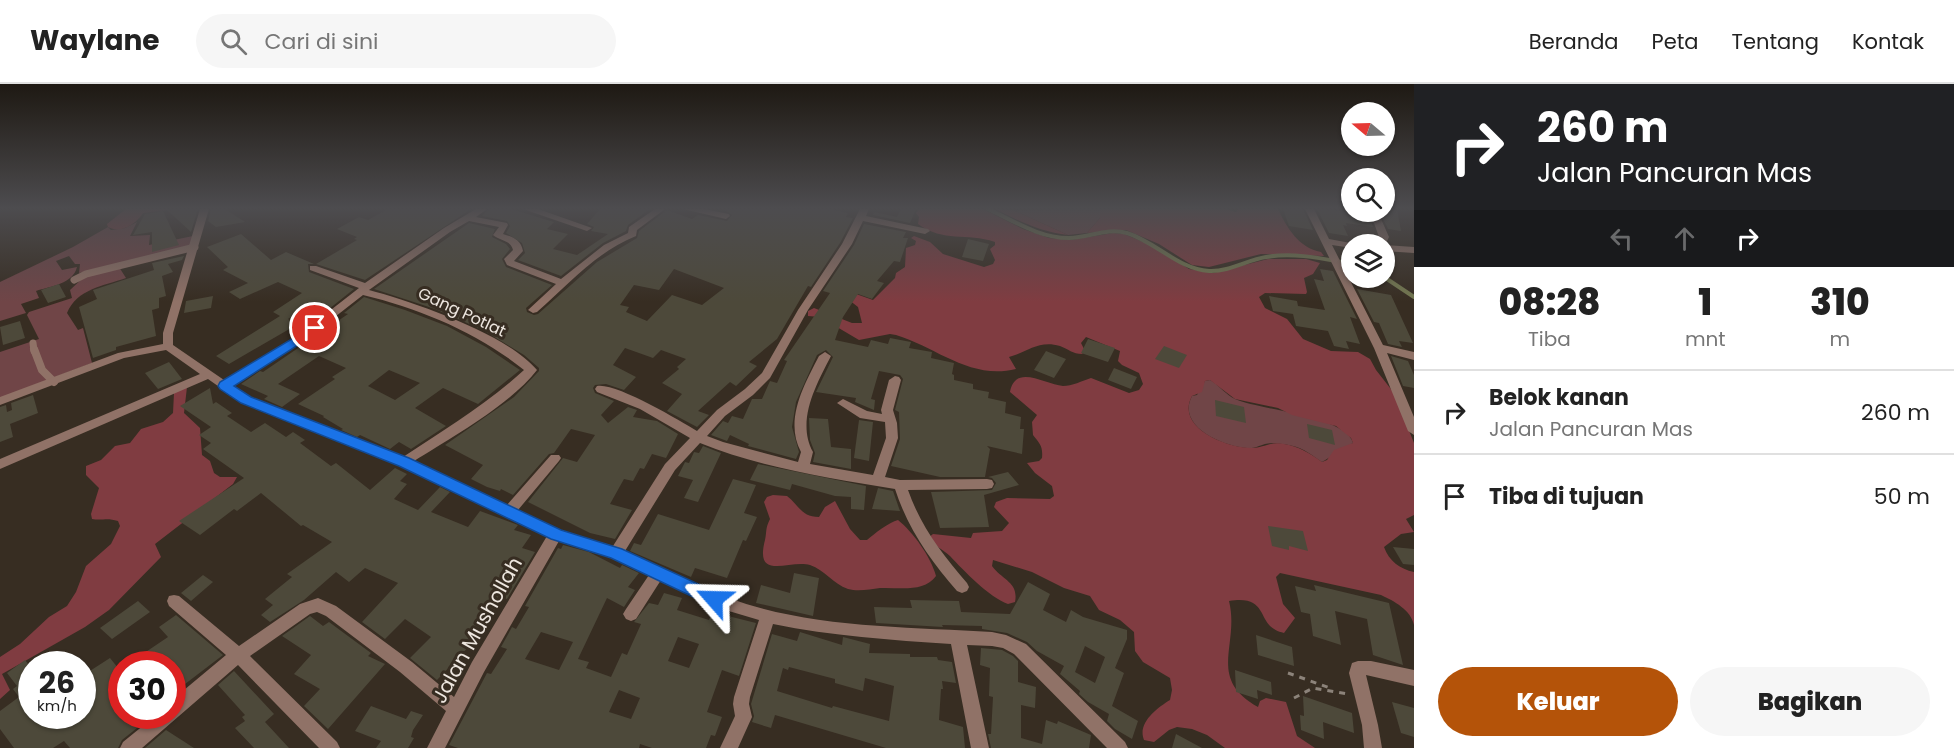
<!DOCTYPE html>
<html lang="id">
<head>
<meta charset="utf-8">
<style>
	:root { --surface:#fff; --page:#f6f6f6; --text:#222; --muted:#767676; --line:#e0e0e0; --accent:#b45309 }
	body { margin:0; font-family:Poppins,sans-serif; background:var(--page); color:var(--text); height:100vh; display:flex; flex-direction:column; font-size:22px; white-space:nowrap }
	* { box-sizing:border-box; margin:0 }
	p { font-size:20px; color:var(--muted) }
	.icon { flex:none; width:33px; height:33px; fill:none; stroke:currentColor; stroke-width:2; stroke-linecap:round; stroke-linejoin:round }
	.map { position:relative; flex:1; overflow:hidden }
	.panel { display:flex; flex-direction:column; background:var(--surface); width:540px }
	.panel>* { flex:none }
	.banner { background:#202124; color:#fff; overflow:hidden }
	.needle { width:39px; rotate:289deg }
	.buttons { position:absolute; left:1341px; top:18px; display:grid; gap:12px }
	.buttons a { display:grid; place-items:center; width:54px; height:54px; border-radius:50%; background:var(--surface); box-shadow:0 2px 4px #0004; font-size:30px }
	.speed { position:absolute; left:18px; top:567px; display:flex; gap:12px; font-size:30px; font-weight:700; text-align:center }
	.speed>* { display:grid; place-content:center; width:78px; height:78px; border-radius:50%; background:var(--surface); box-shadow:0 2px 4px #0004; line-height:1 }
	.speed small { font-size:15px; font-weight:400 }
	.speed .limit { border:9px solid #d22; background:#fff; color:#111 }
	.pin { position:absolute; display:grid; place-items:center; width:51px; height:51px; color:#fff; margin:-26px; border:3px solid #fff; border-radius:50%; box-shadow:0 2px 6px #0007 }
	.me { position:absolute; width:66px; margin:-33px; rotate:295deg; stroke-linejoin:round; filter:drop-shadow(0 0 4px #0008) }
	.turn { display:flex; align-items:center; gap:21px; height:126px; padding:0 24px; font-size:27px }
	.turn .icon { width:78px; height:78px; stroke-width:2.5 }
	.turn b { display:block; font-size:42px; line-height:51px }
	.lanes { display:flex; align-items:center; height:57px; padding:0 24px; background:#0003; justify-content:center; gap:30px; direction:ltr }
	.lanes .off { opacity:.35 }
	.eta { display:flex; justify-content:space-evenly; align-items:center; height:102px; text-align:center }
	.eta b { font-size:36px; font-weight:800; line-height:42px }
	.action { display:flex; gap:12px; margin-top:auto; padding:12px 24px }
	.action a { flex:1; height:69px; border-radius:36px; background:var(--accent); color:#fff; font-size:24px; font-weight:800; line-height:69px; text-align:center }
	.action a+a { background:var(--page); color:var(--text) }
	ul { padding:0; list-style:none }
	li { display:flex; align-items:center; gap:18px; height:84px; padding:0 24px; border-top:2px solid var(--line) }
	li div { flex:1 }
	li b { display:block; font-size:22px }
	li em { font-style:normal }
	header { display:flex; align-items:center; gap:36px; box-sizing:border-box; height:84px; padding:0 30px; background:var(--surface); border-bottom:2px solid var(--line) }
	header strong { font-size:28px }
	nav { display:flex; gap:33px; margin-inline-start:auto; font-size:21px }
	.search { width:420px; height:54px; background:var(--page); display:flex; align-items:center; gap:15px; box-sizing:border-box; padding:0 21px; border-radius:33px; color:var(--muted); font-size:22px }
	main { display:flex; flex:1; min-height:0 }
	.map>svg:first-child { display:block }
	.green { fill:#704547 }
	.forest { fill:#803c41; fill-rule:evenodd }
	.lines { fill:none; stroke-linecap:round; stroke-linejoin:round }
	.stream { stroke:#737750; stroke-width:4 }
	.building { fill:#4d493a; fill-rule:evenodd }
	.path { stroke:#8c837a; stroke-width:3; stroke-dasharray:6 6; stroke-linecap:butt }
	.service-far1 { stroke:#907267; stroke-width:7 }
	.service { stroke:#907267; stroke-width:8 }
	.minor { fill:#907267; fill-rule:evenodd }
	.route { fill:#1a73e8; stroke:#114b97; stroke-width:1.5 }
	.labels { text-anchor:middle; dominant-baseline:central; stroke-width:6; stroke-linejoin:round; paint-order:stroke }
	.street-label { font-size:16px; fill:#ede6df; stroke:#372d22 }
	.near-street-label { font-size:20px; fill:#ede6df; stroke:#372d22 }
</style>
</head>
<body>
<header>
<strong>Waylane</strong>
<div class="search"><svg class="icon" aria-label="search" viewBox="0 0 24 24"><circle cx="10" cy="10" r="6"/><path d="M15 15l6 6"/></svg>Cari di sini</div>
<nav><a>Beranda</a><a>Peta</a><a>Tentang</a><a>Kontak</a></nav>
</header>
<main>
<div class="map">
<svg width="1414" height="664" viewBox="0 0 1414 664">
	<rect width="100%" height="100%" fill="#372d22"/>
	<g class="green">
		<path d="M1100 125V134L1087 149 1068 151 1013 126Z"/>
		<path d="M137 138 130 152 150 151 149 161 193 152 191 162 79 189 80 180H75L69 172 56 177 62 186 77 183C73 200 51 202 36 207L39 214 21 220 26 229 0 237V198L73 163 108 143 111 146 125 144Z"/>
		<path d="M119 183 126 194C103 202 77 205 67 229L78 246 83 244 92 279 0 314V268L39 255 27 231 29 228 72 214 70 206 85 192Z"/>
		<path d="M1210 296C1219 301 1226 311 1235 315 1259 326 1346 332 1353 359L1322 378C1313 372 1303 364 1293 362 1286 360 1271 358 1265 360 1258 362 1254 365 1247 364 1222 362 1176 342 1192 312L1197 311 1205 297Z"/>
	</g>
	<g class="forest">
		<path d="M126 125H175L143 129C136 140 121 150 108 143L107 140Z"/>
		<path d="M919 125H983L1023 145 1049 154 1071 156 1113 149 1124 150 1153 162 1189 185 1213 189 1268 175H1306L1320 179 1313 190 1304 194 1307 208 1306 210 1265 209 1259 213 1265 224 1287 235 1303 255 1331 267 1358 268 1370 275 1376 286 1394 309 1414 359V431L1406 435 1414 448 1401 450 1384 463C1389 477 1400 485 1414 488V541C1411 526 1394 517 1381 511L1280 489 1276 493 1283 520 1295 534 1284 549C1254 543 1272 510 1229 517 1240 561 1206 594 1258 623L1260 617 1266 614 1286 618 1297 652 1315 664H1225L1207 651 1192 645 1177 643 1169 646 1154 658 1144 656C1137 639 1157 624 1170 616L1172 606 1170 594 1143 578 1135 567 1134 548 1120 536 1099 526 1090 512 1064 504 1032 488 993 476 992 482C1002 496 1019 498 1015 518L1008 520C989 513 964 487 950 472 942 465 936 463 928 454L933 450 971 454 973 449 1002 447 1009 439 994 423 996 418 1007 414 1050 415 1054 412 1052 402 1035 389 1027 379 1039 377 1042 374C1043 362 1040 360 1033 351L1032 338 1037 331 1010 308C1015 279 1046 301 1063 302 1072 302 1082 297 1091 294L1129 309 1139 306 1143 300 1139 289 1122 281 1118 277 1120 267 1086 253 1081 259 1085 267 1082 270C1073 270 1068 265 1060 262 1038 256 1028 268 1009 273L1016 285C970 296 938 264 896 251L890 250 859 256 820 233 808 232V227L814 224 852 239H862L858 223 849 216 856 210 873 216 895 194 896 189 905 183 906 164 915 161 916 157 911 154 914 152 930 158 943 170 984 183 993 180 995 176 990 165 995 161V158C966 148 944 159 918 140L919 133 916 129ZM1210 296 1235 315 1278 324 1292 331 1336 342 1351 354 1353 359 1334 366 1327 376 1322 378C1310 369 1298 362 1284 360 1271 357 1263 364 1252 364 1226 364 1175 343 1192 312L1202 308 1205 297Z"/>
		<path d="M1100 125H1226L1236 128 1238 125H1278C1287 144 1299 164 1321 168L1324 172 1261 170 1209 183 1192 181 1159 160 1126 146 1087 149 1100 134Z"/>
		<path d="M1013 126 1068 151C1041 148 1019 137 995 125Z"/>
		<path d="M187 303 184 329 200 344 202 371 210 377 214 389 220 393H237L233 400 155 460 161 473 109 526 85 543 2 590 10 606 0 615V573L20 560 49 533 67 522 76 508 86 482 111 460 120 442 118 437C106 433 103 437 92 435L91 430 99 404 86 391V382L101 376 115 362 130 359 141 345 163 338 173 329 174 309Z"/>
		<path d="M773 411 787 412C799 421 801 433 819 433L825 423 835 417 850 445 860 456H867C874 450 889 438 898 436 913 448 931 473 936 492 924 509 899 503 880 504 870 505 859 508 848 505 833 500 825 486 810 481 790 475 754 498 765 456 767 447 765 445 770 435L764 418 767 413Z"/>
	</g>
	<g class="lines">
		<g class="stream">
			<path d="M988 125C1014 137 1039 154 1069 154 1089 154 1107 143 1127 149 1156 158 1178 185 1209 187 1229 188 1247 176 1266 173 1295 168 1324 175 1352 180"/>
			<path d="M1384 193 1414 213"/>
		</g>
	</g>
	<g class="building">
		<path d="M166 125H198L191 148Z"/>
		<path d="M211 125H225L245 138 216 143 208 137Z"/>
		<path d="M388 125H471L365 196 316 180 357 156 354 155 357 153 337 145 359 133 368 136Z"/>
		<path d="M489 125H511L554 138 547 145 568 150 553 165 577 171 608 150 591 147 594 143 587 140 600 125H650L628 141 626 147 603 159 561 192 518 176 525 169 522 159 506 149 510 142 507 137 482 132Z"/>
		<path d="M723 125H829L848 129 846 133 853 134 840 159 811 203 808 202 777 255 749 278 757 282 736 302 730 298 698 327 709 331 697 343 667 327 682 310 662 299 679 285 677 283 686 275 661 266 653 274 625 264 613 281 636 293 624 306 606 300 595 301 593 304 595 309 614 317 601 331 608 339 628 323 637 326 633 333 657 337 678 350 666 374 652 370 644 385 640 384 633 397 624 395 610 420 632 426 615 455 590 449 528 418 563 374 577 378 595 351 571 345 554 369 549 370 513 411 501 405 500 407 487 403 471 395 483 381 445 361 514 313 539 287V284L524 271 483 246 435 225 374 205 469 139 495 145 492 153 506 160 510 165 502 175 506 183 552 201 526 224 527 228 534 231 538 230 597 178 637 154 639 147 667 126 692 135 698 131 727 137 732 131ZM674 185 724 204 702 221 672 211 647 237 626 228 629 223 620 221 634 201 659 206Z"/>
		<path d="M901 125H916L910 139 873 131 874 128 897 133Z"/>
		<path d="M1283 125H1303L1313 146 1289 142Z"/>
		<path d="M1317 125 1368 128 1373 143 1346 139 1347 142 1343 141 1348 152 1329 149Z"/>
		<path d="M1384 125H1397L1401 147 1388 145 1380 128H1384Z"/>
		<path d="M163 127 179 161 152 168V148L133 151 145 130Z"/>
		<path d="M864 140 906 148 903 154H908L900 178 894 177 877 197 884 199 872 215 858 210 843 233 835 256 868 263 871 256 888 260 890 254 911 258 909 264 932 268 931 274 954 279 952 290 954 291V296L973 300V305L989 308 988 314 1006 318 1005 329 1021 333 1020 345H1024L1022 370 987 362 990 365 985 393H940L891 382 900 355 899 328 895 326 903 295 900 291 879 287 871 315 875 316 874 326 855 318 856 314 816 308 833 273 826 266 817 271 796 318 792 343 799 368 796 375 748 362 749 360 730 351 727 357 711 351 723 337 728 339 732 332 743 335 752 315H762L770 297 777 299 787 277 784 276 830 209 823 207 854 161Z"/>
		<path d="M241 150 271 176 286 168 314 180H308L309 188 354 205 329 225 312 220 288 235 298 240 229 280 216 272 280 232 273 228 302 209 278 198 240 215 229 208 248 199 223 186 228 183 207 163Z"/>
		<path d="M968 155 989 160 983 177 962 173Z"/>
		<path d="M184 172 182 176 168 180 173 188 162 192 166 212 159 214V224L152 226 156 252 116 263V266L93 274 79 223 97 215 93 206 154 186 152 179Z"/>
		<path d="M1320 185 1333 187 1357 235 1350 233 1360 260 1346 257 1349 265 1334 262 1328 247 1296 242 1293 230 1273 227 1269 212 1297 217 1298 222 1325 226 1314 195 1324 197Z"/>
		<path d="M59 200 66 213 48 219 41 206Z"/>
		<path d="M1357 205 1391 211 1413 259 1399 257 1402 263 1388 260 1379 239 1374 238Z"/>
		<path d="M213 212 211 224 184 229 186 217Z"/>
		<path d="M364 213 405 226 447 242 486 263 520 286 478 320 443 304 415 324 446 342 411 365 399 358 390 365 360 351 357 353 341 346 343 345 323 333 324 332 298 320 335 295 332 293 346 284 319 272 278 300 300 310 282 323 264 315 268 312 241 300 260 287 263 288 348 230 344 229ZM389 286 420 299 395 316 368 302Z"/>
		<path d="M20 237 25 254 3 261 0 243Z"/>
		<path d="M1088 255 1115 264 1108 278 1081 269Z"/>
		<path d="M1164 262 1187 271 1179 284 1155 275Z"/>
		<path d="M1046 267 1066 275 1054 294 1034 286Z"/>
		<path d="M1391 272 1408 277 1414 291V304L1403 302Z"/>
		<path d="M169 278 182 295 158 305 145 289Z"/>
		<path d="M1114 284 1137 293 1131 305 1108 296Z"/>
		<path d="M210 304 213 320 216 318 232 329 227 332 251 348 265 339 286 353 293 348 305 356 300 359 331 382 336 379 370 406 395 384 407 390 400 397 407 400 394 415 418 426 440 403 450 408 431 428 468 443 480 427 518 441 514 446 531 451 522 464 535 468 507 515 503 514 493 530 472 552 476 555 437 596 410 574 431 553 405 535 385 555 362 538 398 499 365 484 349 498 336 488 304 516 270 538 261 531 273 521 265 515 292 493 287 490 332 458 303 441 301 442 261 409 237 427 234 425 200 451 179 437 244 394 203 365 211 359 199 351 211 343 180 322Z"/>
		<path d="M33 311 38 329 10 340 13 353 0 358V323L6 321 7 328 12 326 11 319Z"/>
		<path d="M1215 316 1244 323 1246 339 1216 332Z"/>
		<path d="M809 334 828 335 831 363 851 365V385L813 378 815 369 810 356Z"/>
		<path d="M859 336 873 338 869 377 854 374Z"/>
		<path d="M1307 340 1332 346 1335 361 1309 354Z"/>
		<path d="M703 362 721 369 698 418 684 414 693 396 678 392 685 378 689 379 694 368 699 369Z"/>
		<path d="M758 380 866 402 864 426 851 425V413L835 412 792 400 790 406 750 396Z"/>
		<path d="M1008 388 1019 401 984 411 989 443 940 444 931 408 992 406 996 399 992 394 988 393Z"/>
		<path d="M733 395 756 401 744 429 757 433 746 457 743 456 727 494 695 484 691 493 630 467 634 459 641 461 658 430 709 446Z"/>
		<path d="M878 404 893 407 900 427 872 425Z"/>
		<path d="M1268 442 1303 447 1308 467 1289 462V466L1272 462Z"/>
		<path d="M563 461 589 468 620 484 622 481 639 489 628 503 635 506 624 523 607 514 578 575 589 578 586 584 611 593 622 569 627 571 641 540 634 538 649 519 658 521 664 509 682 514 677 526 709 536 712 528 756 539 739 592 722 586 707 628 722 633 715 652 711 651 706 664H652L640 660 639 664H458L449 661 487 589 491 590 507 565 501 563 512 543 516 545 529 523 525 522 558 464 561 465ZM541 548 573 558 559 586 525 575ZM678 553 699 560 689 584 668 577ZM619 606 640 614 631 635 609 628Z"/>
		<path d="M1393 463 1414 465V481L1403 480Z"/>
		<path d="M794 489 819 494 813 532 756 519 761 501 790 509Z"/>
		<path d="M203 491 213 498 191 517 181 509Z"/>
		<path d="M1028 498 1050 510 1043 526 1066 538 1071 526 1083 533 1127 546V555L1115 584 1124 589 1112 622 1138 637 1132 655 1115 645 1107 637 1109 630 1088 618 1079 610 1080 607 1060 590 1064 582 1037 567 1027 558 1007 549 982 545V542L942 541 943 543 876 539 874 523 912 524 910 516 959 517 961 528 1010 530ZM1085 562 1105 573 1095 599 1075 588Z"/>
		<path d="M1314 501 1389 519 1403 581 1373 571 1367 535 1335 527 1341 561 1313 552 1310 530 1301 528 1295 502 1316 507Z"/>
		<path d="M138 517 150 528 112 555 100 544Z"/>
		<path d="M176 531 223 571 172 610V580H128L168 553 159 543Z"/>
		<path d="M310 532 323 542 329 538 371 569 368 572 385 580 328 645 304 622 320 605 294 590 311 571 282 552Z"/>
		<path d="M800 548 842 561 843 553 870 560 869 569 910 570V573H937L938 576 952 578 956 599 942 597 943 605H941L939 636 963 643 965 664H886L775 631 771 644 752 638 754 632 751 620 772 550 797 557ZM789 583 835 595V599L863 607 865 594 894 602 889 637 833 622 832 624 777 607 783 584 788 586Z"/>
		<path d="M1256 551 1292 563 1294 582 1258 571Z"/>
		<path d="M981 564 1002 566 1013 572 1018 577V598L1036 603 1035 624 1021 621V654L1042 660 1046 636 1057 640 1058 637 1091 651 1089 664H991L988 650H991L993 613 989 612 990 584 980 581Z"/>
		<path d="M110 574 122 589V632H152L122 656 118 664H70L64 657 53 664H14L0 645V627L19 613 13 605 17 602 7 589 25 576 32 585V632H82V592Z"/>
		<path d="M1235 586 1271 598 1272 611 1257 606 1258 615 1236 608Z"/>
		<path d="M234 587 274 630 265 638 289 664H254L235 644 245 637 242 633 245 631 218 601Z"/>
		<path d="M1303 612 1352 629 1354 649 1323 638 1324 655 1301 646 1300 631 1304 632Z"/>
		<path d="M1392 618 1414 624V653L1401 649Z"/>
		<path d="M371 622 406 635 411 627 423 631 413 646 411 653 414 654 408 664H376L381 657 355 647Z"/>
		<path d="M166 646 194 664H145Z"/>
		<path d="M1176 650 1202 664H1172Z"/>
	</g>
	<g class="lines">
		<g class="path">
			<path d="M1288 589 1333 605"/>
			<path d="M1294 614 1313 604 1348 610"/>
		</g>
		<g class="service-far1">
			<path d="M74 196 86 190 195 163"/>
			<path d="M33 259 34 267"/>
		</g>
		<path class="service" d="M34 265 42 286 54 298"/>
		<g class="minor">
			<path d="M200 125H209L173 249V261L224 296 300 250 359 204 310 186V182H316L365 199 444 144 476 125H487L476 133 507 139 508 141 503 150C513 153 521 156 523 167L514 177 561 195 604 161 628 149 629 143 655 125H665L637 146 636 152C596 168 568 201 537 228L533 229 528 226 556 200 507 181 504 175 513 166C511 156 500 157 493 151L499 143 469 137 450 148 369 206C414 218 507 250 537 286 511 320 451 354 414 377L507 421 551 371H559L561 374 559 377 518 426 560 446 613 462 665 380 690 354 640 325 597 308 595 305 597 302C615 298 679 336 697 347L717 326 745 305 762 289 798 226 842 160 860 125H869L866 132 928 145 930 147 925 150 863 137 852 160 808 226 770 294 753 311 725 332 707 352 723 358 798 378 801 368C784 336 804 301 819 272L825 268 831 272C816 301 796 337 813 368L810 380 873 391 886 354 885 338 860 334 837 319 843 315 867 327 882 330 881 326 889 296 895 292 899 293 901 296 893 326 897 339 898 354 885 393 900 396 987 395 992 396 994 400 992 404 987 405 908 406C921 443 942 470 967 499L969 503 967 507 962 509 957 507C930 476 908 445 895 405 830 394 762 384 700 359L675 386 625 467C660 482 694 500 729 514 808 544 908 543 992 548L1006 551 1026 560 1125 658 1128 664H1107L1014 570 1003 564 992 562 967 561 989 664H971L951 560C891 556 832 552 773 540L750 613 749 620 752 633 738 664H720L735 632 733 620 734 613 759 536 722 525 661 496 636 535 631 537 626 535 623 530 626 525 649 491 612 473 559 457 484 588 445 664H427L446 627 400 588 326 532 317 528 310 530 250 572 337 658 340 664H319L238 581 142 664H120L123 658 155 632H172V616L226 571 169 522 167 517 169 512 174 511 179 512 239 562 300 520 318 514 336 522 412 578 454 613 472 578 547 452 399 381 242 319 208 295 0 385V375L200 290 166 266 124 274 0 321V313L118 269 163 260V249ZM363 211C421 225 478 249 524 286 487 320 445 345 403 373L250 313 232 301 308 254Z"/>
			<path d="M523 125H538L592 144 587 147 584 146Z"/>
			<path d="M683 125H704L729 130 730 132 726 135Z"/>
			<path d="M1305 125H1314L1329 155 1356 160H1352V164L1332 161 1383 261 1414 268V276L1387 269 1414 333V351L1408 347 1374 264Z"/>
			<path d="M1370 128H1378L1389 153 1385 161 1414 163V169L1384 167V160H1377L1379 153Z"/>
			<path d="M1358 577H1371L1414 586V602L1366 591 1378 641 1382 664H1364L1362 641 1349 589 1352 579Z"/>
		</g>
	</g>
	<linearGradient id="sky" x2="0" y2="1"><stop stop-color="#1e1913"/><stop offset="0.57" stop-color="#4d4c4f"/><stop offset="1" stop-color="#4d4c4f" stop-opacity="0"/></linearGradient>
	<rect width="1414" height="218" fill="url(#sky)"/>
	<path class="route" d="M315 241 320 242V247L234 302 251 313 409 374 561 446 622 465 720 510 722 515 720 520 714 522 708 520 611 474 551 455 399 382 241 319 220 305 218 302 220 298Z"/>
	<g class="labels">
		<g class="street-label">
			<text transform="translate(462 228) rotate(25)">Gang Potlat</text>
		</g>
		<g class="near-street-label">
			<text transform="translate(477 546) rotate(-61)">Jalan Mushollah</text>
		</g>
	</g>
</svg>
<div class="buttons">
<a><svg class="needle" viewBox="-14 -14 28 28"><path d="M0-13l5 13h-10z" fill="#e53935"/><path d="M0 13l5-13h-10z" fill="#767676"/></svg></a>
<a><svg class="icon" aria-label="search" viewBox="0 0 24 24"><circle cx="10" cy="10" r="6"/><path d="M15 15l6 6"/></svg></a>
<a><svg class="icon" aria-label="layers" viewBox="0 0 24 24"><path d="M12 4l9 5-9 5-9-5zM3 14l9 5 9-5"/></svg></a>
</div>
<div class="speed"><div>26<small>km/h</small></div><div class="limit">30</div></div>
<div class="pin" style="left:315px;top:244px;background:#d93025"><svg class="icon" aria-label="arrive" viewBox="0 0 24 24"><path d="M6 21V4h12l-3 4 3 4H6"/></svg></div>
<svg class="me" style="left:714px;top:515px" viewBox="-20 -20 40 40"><path d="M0-17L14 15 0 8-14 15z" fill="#1a73e8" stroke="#fff" stroke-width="4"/></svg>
</div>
<section class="panel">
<div class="banner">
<div class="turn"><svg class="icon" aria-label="right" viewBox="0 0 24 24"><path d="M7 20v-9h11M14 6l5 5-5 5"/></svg><div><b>260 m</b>Jalan Pancuran Mas</div></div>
<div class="lanes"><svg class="icon off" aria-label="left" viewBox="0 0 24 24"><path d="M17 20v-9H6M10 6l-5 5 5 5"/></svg><svg class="icon off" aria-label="ahead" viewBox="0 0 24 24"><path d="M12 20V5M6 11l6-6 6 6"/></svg><svg class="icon" aria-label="right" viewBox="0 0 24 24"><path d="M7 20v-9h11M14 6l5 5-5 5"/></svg></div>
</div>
<div class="eta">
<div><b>08:28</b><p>Tiba</p></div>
<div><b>1</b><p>mnt</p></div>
<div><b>310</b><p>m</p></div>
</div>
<ul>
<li><svg class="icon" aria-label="right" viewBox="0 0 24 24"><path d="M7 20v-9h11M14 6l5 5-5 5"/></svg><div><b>Belok kanan</b><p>Jalan Pancuran Mas</p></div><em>260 m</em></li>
<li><svg class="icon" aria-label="arrive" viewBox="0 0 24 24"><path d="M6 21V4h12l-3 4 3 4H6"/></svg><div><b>Tiba di tujuan</b></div><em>50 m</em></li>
</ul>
<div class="action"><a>Keluar</a><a>Bagikan</a></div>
</section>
</main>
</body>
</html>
